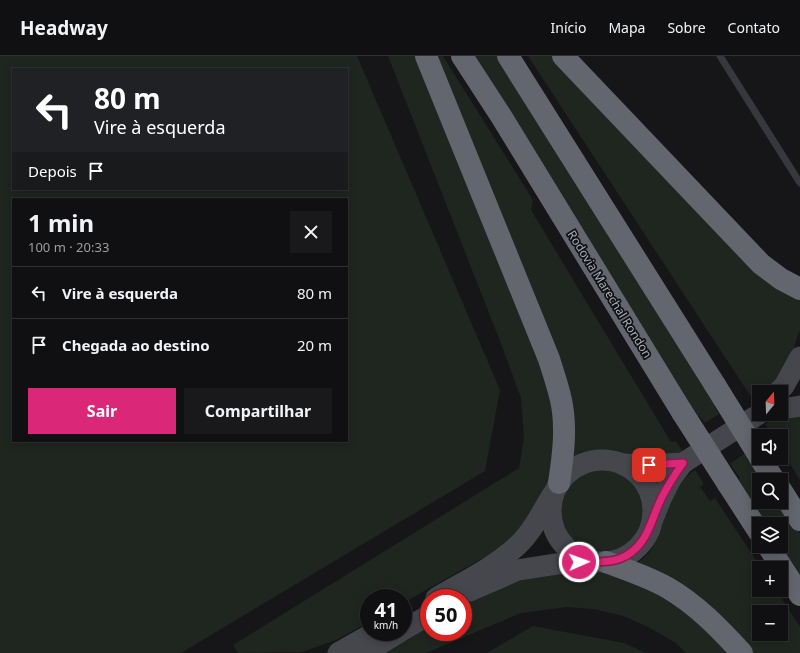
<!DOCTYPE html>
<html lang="pt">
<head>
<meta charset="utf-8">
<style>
	:root { --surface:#101012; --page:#19191b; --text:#f1f3f6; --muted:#9c9d9f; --line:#303032; --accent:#db2777 }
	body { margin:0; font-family:"Noto Sans",sans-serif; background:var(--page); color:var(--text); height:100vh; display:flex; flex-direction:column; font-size:15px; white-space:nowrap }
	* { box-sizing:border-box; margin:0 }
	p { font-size:13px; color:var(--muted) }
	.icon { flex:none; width:22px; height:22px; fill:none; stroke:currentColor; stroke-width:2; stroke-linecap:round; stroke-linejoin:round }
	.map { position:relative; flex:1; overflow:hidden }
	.sheet { position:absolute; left:12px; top:142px; width:336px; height:244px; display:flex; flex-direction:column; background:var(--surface); border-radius:0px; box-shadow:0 2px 10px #0003,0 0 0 1px var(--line) }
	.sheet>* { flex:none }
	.hud { position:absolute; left:12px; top:12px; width:336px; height:122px; border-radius:0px; box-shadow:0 2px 10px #0003,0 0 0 1px var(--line); background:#202124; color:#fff; overflow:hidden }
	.needle { width:26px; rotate:19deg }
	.buttons { position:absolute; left:752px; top:329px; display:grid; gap:8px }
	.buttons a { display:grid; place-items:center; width:36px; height:36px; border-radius:0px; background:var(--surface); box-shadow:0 2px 10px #0003,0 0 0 1px var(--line); font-size:20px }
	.speed { position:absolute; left:360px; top:533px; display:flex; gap:8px; font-size:20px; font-weight:700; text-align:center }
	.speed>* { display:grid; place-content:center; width:52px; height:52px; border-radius:50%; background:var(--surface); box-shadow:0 2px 10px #0003,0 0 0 1px var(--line); line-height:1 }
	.speed small { font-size:10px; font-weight:400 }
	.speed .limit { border:6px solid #d22; background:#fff; color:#111 }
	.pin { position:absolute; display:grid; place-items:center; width:34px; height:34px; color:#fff; margin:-17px; border-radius:8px; box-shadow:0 2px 6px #0006 }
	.me { position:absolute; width:44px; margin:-22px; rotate:88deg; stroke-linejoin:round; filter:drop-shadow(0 0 3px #0008) }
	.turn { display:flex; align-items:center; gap:14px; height:84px; padding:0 16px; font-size:18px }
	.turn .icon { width:52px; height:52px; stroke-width:2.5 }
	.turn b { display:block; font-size:28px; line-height:34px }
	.then { display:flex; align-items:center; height:38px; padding:0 16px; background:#0003; gap:8px; font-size:15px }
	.round { display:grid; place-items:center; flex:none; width:42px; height:42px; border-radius:0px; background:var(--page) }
	.overview { display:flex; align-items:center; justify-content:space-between; height:68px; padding:0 16px }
	h1 { font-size:24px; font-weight:700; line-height:30px }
	.cta { display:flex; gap:8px; margin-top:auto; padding:8px 16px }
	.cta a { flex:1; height:46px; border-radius:0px; background:var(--accent); color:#fff; font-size:16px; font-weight:700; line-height:46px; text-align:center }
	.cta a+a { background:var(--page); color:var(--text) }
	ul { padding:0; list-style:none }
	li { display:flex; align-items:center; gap:12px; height:52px; padding:0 16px; border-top:1px solid var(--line) }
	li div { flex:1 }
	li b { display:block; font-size:15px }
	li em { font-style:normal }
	header { display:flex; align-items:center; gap:24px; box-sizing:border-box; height:56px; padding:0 20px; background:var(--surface); border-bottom:1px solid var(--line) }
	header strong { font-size:19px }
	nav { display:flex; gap:22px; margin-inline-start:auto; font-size:14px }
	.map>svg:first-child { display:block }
	.green { fill:#1e261f; fill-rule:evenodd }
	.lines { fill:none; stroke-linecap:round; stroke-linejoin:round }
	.service { stroke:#37383d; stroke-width:7 }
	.secondary { stroke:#45474d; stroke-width:21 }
	.motorway { stroke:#63666e; stroke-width:22 }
	.motorway-bridge { stroke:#63666e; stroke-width:22 }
	.route-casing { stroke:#8e194d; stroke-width:10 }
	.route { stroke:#db2777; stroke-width:7 }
	.labels { text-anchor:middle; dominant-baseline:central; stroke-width:3.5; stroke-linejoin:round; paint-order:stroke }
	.street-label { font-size:12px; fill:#a8adb8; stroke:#111113 }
</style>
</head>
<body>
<header>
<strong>Headway</strong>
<nav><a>Início</a><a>Mapa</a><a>Sobre</a><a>Contato</a></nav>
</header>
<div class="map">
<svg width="800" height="597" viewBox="0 0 800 597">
	<rect width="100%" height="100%" fill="#161618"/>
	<g class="green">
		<path d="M0 0H357L500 334 485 415 181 597H0ZM13 13H347V133H13ZM13 143H347V385H13Z"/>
		<path d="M388 0H415L543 312 556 368 550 421 543 441 514 483 494 496 403 547V542H369V566L336 584 302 596 238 597 233 589 519 412 524 381 521 342 500 285Z"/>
		<path d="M434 0H443L533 144 531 154 671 386 676 385 683 396 642 403 610 396 595 395 581 396 569 404 571 390Z"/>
		<path d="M470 0H499L718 348 715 351 719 358 705 367 699 360 695 362Z"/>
		<path d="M528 0H552L800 239V274L797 281 790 308 772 336H759V348L757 350Z"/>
		<path d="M800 354V424L781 394V380H773L765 368 787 356Z"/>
		<path d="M745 397 766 424H759V446H780L800 477V523L781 490V468H764L737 425 740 422 730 408Z"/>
		<circle cx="601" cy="456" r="42"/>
		<path d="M695 414 704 428 700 431 710 445 715 442 761 512H759V534H776L800 571V597H753L725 568 637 510 638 506C659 494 659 470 667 450 672 435 683 423 695 414ZM759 556H781V578H759Z"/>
		<path d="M574 513 602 514 662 535 733 597H686L676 587 650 572 623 560 593 553 567 551 521 557 426 597H379L429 567V576H463V548C489 536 515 524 543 518 554 516 564 515 574 513Z"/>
		<path d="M533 570 624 587 646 597H487Z"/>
	</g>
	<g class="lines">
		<path class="service" d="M720 0 800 127"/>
		<g class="secondary">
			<path d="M778 336 784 330 800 301"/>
			<path d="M781 353 800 350"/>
			<circle cx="602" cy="455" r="51"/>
			<path d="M622 408 649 409 683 407"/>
			<path d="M653 463 661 443 671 423 683 407 759 358"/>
			<path d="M470 535 518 514 563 507 590 506"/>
			<path d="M436 542C463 526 493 512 517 490 532 476 542 456 552 439"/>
			<path d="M403 574 429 559"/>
			<path d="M338 597 375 576"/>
			<path d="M365 597 400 576"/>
		</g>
		<g class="motorway">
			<path d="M426 0 549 303C553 316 558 330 561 344 567 371 563 401 559 427"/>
			<path d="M462 0 501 60 682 356"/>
			<path d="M508 0 715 329"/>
			<path d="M563 0 761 208 781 223 800 233"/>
			<path d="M760 402 774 424"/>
			<path d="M728 428 759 476"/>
			<path d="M781 434 800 464"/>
			<path d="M768 490 800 539"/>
			<path d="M606 506C627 514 649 521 668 532 697 549 720 573 742 597"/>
		</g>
		<g class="motorway-bridge">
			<path d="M715 329 759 400"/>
			<path d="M682 356 728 428"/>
		</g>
	</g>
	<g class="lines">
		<defs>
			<path id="route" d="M579 506C592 506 607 507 619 503 648 492 650 465 662 441 668 429 675 418 683 407L649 409"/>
		</defs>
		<use href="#route" class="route-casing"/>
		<use href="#route" class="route"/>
	</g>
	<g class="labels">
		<g class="street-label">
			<text transform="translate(610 238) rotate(58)">Rodovia Marechal Rondon</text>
		</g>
	</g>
</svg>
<div class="buttons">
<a><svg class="needle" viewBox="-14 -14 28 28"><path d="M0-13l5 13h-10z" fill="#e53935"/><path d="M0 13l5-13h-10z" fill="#9c9d9f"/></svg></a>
<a><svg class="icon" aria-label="sound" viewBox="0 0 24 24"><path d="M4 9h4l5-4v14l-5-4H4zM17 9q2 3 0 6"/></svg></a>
<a><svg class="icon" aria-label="search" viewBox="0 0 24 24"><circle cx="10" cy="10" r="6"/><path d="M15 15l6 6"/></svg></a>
<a><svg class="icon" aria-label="layers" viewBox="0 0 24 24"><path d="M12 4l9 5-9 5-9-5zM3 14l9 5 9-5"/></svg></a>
<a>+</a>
<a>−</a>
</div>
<div class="speed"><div>41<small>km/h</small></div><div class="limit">50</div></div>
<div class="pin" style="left:649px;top:409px;background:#d93025"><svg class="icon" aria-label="arrive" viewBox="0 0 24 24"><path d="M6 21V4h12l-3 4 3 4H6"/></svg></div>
<svg class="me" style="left:579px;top:506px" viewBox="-20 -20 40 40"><circle r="17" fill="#db2777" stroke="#fff" stroke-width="3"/><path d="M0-11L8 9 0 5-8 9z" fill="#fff"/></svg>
<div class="hud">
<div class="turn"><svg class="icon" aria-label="left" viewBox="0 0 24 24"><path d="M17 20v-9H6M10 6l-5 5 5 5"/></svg><div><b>80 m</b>Vire à esquerda</div></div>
<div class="then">Depois<svg class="icon" aria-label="arrive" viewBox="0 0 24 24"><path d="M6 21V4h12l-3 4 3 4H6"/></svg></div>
</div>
<section class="sheet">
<div class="overview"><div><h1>1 min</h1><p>100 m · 20:33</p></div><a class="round"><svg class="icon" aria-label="close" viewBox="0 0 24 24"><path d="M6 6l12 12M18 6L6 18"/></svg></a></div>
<ul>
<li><svg class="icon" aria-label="left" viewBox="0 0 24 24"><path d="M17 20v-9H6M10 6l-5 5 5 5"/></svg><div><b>Vire à esquerda</b></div><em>80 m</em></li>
<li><svg class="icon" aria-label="arrive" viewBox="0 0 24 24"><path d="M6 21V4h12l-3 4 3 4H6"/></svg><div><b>Chegada ao destino</b></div><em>20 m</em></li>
</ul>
<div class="cta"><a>Sair</a><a>Compartilhar</a></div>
</section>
</div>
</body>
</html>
